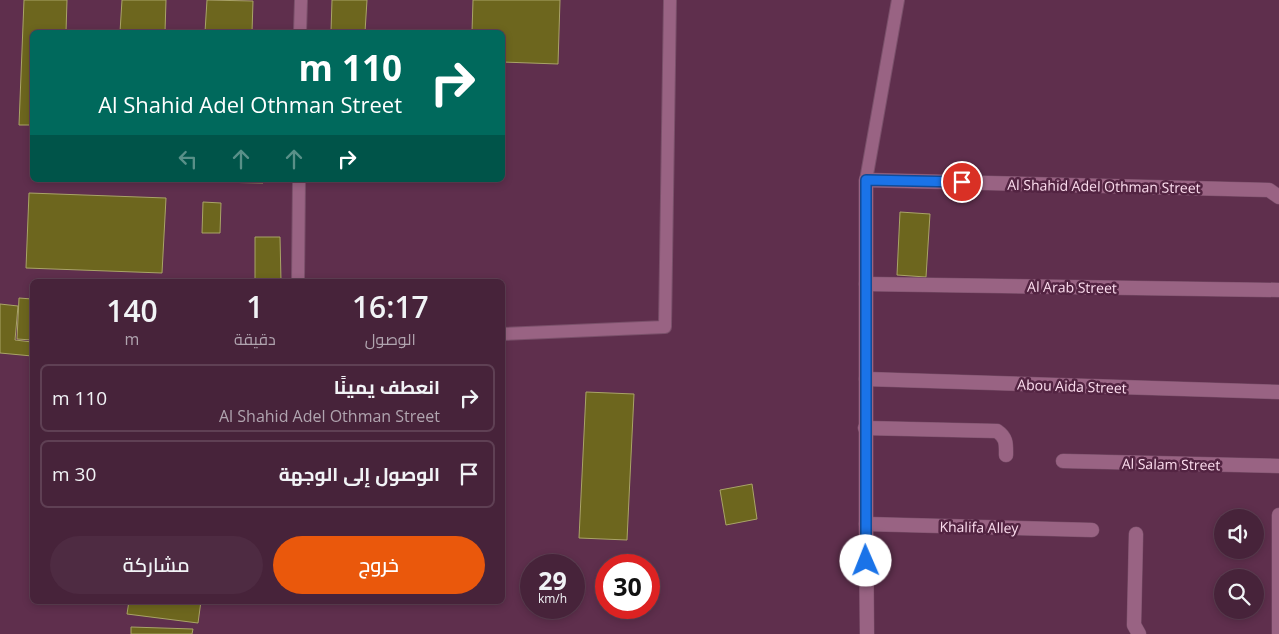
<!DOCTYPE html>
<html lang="ar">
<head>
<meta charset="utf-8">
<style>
	:root { --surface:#47233a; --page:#4e2b42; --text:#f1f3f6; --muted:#b0a4af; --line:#5f4054; --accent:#ea580c }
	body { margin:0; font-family:"Open Sans",Cairo,sans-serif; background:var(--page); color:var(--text); direction:rtl; height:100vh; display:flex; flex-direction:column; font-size:19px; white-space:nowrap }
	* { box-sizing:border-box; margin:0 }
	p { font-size:16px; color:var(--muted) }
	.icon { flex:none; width:28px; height:28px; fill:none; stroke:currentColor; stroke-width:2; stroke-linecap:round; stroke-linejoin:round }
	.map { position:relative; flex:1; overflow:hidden; direction:ltr }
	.side { position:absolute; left:30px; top:279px; width:475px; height:325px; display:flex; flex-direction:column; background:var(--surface); border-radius:8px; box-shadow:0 2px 8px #0003,0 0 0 1px var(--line); direction:rtl }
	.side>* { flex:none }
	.guide { position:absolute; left:30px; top:30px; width:475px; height:152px; border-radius:8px; box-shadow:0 2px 8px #0003,0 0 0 1px var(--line); direction:rtl; background:#00695c; color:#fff; overflow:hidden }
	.fabs { position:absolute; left:1214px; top:509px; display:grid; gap:10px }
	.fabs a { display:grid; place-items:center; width:50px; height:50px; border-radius:50%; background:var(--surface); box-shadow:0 2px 8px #0003,0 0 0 1px var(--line); font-size:25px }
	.speed { position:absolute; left:520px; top:554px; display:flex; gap:10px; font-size:25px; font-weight:700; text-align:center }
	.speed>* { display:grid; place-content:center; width:65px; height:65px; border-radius:50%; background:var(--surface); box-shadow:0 2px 8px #0003,0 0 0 1px var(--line); line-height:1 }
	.speed small { font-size:12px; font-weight:400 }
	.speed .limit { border:8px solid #d22; background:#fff; color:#111 }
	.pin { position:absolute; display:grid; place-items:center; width:42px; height:42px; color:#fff; margin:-21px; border:2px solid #fff; border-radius:50%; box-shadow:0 1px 5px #0007 }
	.me { position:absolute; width:55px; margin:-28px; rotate:359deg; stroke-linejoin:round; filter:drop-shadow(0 0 4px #0008) }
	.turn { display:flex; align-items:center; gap:18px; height:105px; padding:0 20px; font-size:22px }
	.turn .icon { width:65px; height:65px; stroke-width:2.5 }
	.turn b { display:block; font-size:35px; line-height:42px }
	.lanes { display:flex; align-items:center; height:48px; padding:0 20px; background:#0003; justify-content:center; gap:25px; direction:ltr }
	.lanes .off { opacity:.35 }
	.eta { display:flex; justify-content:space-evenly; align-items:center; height:85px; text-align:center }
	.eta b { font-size:30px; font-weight:600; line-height:35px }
	.action { display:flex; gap:10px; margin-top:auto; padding:10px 20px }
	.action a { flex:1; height:58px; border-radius:30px; background:var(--accent); color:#fff; font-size:20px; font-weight:600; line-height:58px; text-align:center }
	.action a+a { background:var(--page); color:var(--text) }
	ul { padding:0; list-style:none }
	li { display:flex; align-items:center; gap:15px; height:68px; margin:0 10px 8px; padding:0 10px; border:2px solid var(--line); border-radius:8px }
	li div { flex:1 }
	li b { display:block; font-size:19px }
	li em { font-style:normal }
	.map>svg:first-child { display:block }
	.building { fill:#6d661e; stroke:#a9a467 }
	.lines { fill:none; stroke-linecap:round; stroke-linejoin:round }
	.service-casing { stroke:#7a506a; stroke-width:14 }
	.minor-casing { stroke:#7a506a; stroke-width:15 }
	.service { stroke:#996383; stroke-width:12 }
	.minor { stroke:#996383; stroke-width:14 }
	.route-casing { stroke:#114b97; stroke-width:12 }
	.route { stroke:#1a73e8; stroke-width:9 }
	.labels { text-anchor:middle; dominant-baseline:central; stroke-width:5; stroke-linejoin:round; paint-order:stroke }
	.street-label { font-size:14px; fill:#fcddee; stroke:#532442 }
</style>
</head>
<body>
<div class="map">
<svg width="1279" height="634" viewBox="0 0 1279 634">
	<rect width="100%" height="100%" fill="#5f2f4d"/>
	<g class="building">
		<path d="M24 0H67L66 32H32V125H19Z"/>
		<path d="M122 0H166L165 32H120Z"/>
		<path d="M207 0 253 1 252 32H205Z"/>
		<path d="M332 0H367L365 32H331Z"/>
		<path d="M473 0H560L558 64 502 62V32H472Z"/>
		<path d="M214 180H263V183L214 182Z"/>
		<path d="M29 193 166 198 162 273 26 268Z"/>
		<path d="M203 202 221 203 220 233H202Z"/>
		<path d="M900 212 930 214 926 277 897 275Z"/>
		<path d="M255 237H280L281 281H255Z"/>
		<path d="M19 298 32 299V340L17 339Z"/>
		<path d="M0 304 18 306 15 340 32 342V356L0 353Z"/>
		<path d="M586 392 634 394 627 540 579 538Z"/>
		<path d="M752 484 757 519 726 525 720 490Z"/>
		<path d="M129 601H201L198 623 127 614Z"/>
		<path d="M131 627 193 629 192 634H131Z"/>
	</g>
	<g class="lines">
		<defs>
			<g id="service">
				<path d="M300 32 301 0"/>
				<path d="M866 180 898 0"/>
				<path d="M298 281 299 180"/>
				<path d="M502 334 665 327 670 0"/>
			</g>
			<g id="minor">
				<path d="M866 284 1279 290"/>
				<path d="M866 379 1279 392"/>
				<path d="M865 428 997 431C1007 438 1006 444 1006 455"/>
				<path d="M1063 461 1279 466"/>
				<path d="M866 524 1092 530"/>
				<path d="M1136 534 1134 625 1139 634"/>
				<path d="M867 634 866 524V180L1269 190 1279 197"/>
				<path d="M1279 634V515"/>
			</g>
		</defs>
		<use href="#service" class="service-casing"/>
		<use href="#minor" class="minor-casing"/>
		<use href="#service" class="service"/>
		<use href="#minor" class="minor"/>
	</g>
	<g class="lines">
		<defs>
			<path id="route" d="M866 561V180L962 182"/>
		</defs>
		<use href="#route" class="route-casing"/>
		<use href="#route" class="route"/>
	</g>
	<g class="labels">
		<g class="street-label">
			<text transform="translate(1104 186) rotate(1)">Al Shahid Adel Othman Street</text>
			<text transform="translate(1072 287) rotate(1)">Al Arab Street</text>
			<text transform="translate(1072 386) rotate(2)">Abou Aida Street</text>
			<text transform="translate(1171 464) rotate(1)">Al Salam Street</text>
			<text transform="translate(979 527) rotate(1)">Khalifa Alley</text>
		</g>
	</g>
</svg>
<div class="fabs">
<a><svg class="icon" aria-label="sound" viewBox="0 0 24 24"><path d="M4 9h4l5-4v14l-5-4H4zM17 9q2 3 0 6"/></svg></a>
<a><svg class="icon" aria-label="search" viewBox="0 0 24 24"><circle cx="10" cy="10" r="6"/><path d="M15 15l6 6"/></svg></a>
</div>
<div class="speed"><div>29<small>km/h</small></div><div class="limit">30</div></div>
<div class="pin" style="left:962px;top:182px;background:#d93025"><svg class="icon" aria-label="arrive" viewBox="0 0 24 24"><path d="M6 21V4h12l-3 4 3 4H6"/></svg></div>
<svg class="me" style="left:866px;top:561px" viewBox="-20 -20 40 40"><circle r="19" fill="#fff"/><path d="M0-13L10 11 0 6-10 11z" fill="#1a73e8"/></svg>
<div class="guide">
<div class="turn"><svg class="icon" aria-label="right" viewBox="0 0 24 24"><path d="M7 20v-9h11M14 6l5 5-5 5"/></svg><div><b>110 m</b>Al Shahid Adel Othman Street</div></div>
<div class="lanes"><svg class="icon off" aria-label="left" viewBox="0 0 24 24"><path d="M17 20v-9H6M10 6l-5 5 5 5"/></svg><svg class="icon off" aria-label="ahead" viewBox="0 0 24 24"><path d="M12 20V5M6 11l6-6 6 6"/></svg><svg class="icon off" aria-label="ahead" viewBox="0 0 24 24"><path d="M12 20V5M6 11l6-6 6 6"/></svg><svg class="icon" aria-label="right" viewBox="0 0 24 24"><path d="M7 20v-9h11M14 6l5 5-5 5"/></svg></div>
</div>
<section class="side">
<div class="eta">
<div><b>16:17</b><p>الوصول</p></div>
<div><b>1</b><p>دقيقة</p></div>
<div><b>140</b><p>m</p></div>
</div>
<ul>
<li><svg class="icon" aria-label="right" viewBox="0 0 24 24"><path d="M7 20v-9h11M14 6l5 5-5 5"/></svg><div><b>انعطف يمينًا</b><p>Al Shahid Adel Othman Street</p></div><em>110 m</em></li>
<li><svg class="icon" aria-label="arrive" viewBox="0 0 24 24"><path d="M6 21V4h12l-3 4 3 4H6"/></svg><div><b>الوصول إلى الوجهة</b></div><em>30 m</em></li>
</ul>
<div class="action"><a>خروج</a><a>مشاركة</a></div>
</section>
</div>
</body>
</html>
